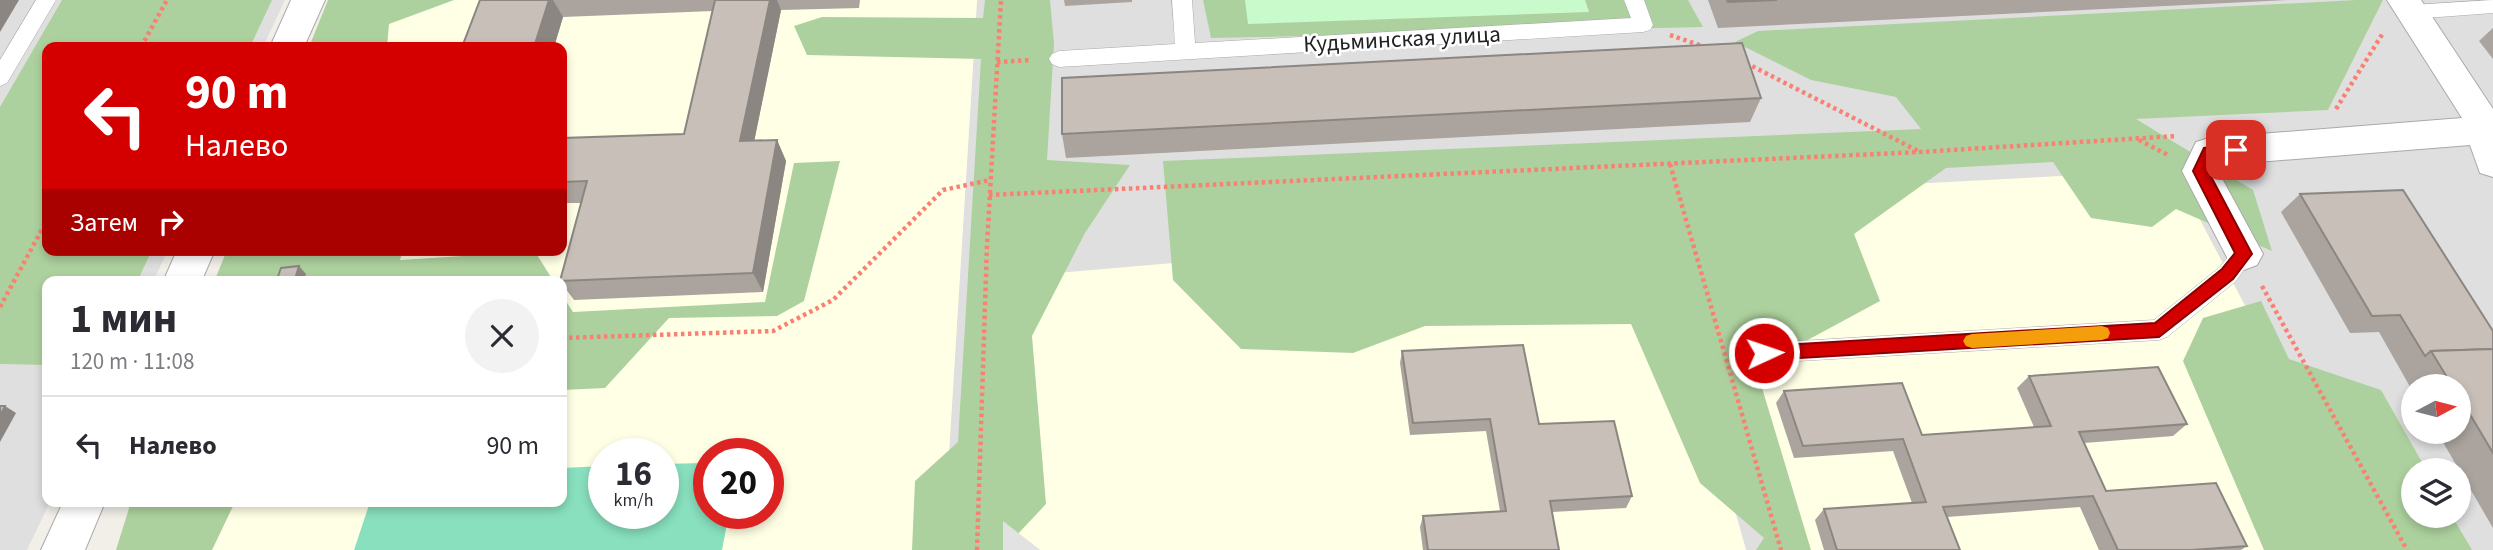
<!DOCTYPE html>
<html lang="ru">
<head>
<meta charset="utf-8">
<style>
	:root { --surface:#fff; --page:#f2f2f3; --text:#2b2b33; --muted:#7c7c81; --line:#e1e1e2 }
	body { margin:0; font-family:"Source Sans 3",sans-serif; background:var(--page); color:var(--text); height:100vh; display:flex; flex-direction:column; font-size:26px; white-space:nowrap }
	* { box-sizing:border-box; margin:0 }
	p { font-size:23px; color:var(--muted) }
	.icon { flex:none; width:38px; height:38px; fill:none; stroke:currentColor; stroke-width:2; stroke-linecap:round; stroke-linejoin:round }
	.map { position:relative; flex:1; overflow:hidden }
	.drawer { position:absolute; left:42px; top:276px; width:525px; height:231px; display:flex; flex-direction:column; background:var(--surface); border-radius:14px; box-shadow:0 4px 10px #0003 }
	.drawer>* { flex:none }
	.top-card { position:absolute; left:42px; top:42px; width:525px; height:214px; border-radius:14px; box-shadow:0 4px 10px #0003; background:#d40000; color:#fff; overflow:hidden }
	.needle { width:46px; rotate:83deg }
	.tools { position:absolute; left:2401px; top:374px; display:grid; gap:14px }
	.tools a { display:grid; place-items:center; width:70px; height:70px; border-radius:50%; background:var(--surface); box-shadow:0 4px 10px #0003; font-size:35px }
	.speed { position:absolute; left:588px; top:438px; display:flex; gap:14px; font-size:35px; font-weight:700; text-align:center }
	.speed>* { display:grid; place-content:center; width:91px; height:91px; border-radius:50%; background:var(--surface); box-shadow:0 4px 10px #0003; line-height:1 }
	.speed small { font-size:18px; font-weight:400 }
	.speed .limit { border:10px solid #d22; background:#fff; color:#111 }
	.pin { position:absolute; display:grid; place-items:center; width:60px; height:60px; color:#fff; margin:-30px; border-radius:14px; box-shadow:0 4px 10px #0006 }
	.me { position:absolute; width:77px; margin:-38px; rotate:87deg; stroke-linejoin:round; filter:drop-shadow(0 0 5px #0008) }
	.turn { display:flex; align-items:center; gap:24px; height:147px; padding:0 28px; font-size:32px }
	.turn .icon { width:91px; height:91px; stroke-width:2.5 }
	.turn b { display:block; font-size:49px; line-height:60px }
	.then { display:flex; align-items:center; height:66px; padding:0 28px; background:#0003; gap:14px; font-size:26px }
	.round { display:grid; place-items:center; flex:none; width:74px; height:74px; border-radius:37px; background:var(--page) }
	.summary { display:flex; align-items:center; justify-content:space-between; height:119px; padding:0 28px }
	h1 { font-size:42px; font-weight:700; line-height:52px }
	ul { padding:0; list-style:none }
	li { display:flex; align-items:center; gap:21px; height:98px; padding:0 28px; border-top:2px solid var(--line) }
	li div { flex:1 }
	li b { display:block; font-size:26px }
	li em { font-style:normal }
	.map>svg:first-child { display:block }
	.residential { fill:#e0dfdf; fill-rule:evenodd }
	.education { fill:#ffffe5; fill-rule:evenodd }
	.forest { fill:#add19e }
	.park { fill:#c8facc }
	.pitch { fill:#88e0be }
	.parking { fill:#e2e2e2 }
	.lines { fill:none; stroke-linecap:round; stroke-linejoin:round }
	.lane-casing { stroke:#a9a9a9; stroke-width:1 }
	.street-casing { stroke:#a9a9a9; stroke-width:2 }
	.path { stroke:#fa8072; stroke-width:4.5; stroke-dasharray:3.5 3.5; stroke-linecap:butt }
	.lane { fill:#fff; fill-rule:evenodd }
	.street { fill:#fff; fill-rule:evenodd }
	.wall { fill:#aba49e }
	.shaded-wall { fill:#8b8681 }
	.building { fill:#c7bfb8; stroke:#8b8681; stroke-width:2 }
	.route { fill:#d40000; stroke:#8a0000; stroke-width:2 }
	.slow { fill:#f59e0b }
	.labels { text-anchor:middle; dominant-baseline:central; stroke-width:5; stroke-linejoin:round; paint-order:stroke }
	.street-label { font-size:23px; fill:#222; stroke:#fff }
</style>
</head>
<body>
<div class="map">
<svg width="2493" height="550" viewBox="0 0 2493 550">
	<rect width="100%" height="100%" fill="#f2efe9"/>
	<g class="residential">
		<path d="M0 0H285L263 47H47V250H168L153 282H47V502H50L27 550H0Z"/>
		<path d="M977 0H2493V550H2373L2228 274 1786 550H1746L1653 223 1003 520 1040 550H943ZM2413 387H2459V432H2413ZM2413 471H2459V516H2413Z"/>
	</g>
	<g class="education">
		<path d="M381 0H977L943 550H156L176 502H562V282H266L279 250H562V47H362ZM604 453H663V513H604ZM709 453H768V513H709Z"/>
		<path d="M2174 170 2373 550H1786L1685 196Z"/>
		<path d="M1653 222 1746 550H1040L1003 521 1009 277Z"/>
	</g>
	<g class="forest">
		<path d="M62 0H272L250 47H47V250H152L137 282H47V365L0 364V107Z"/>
		<path d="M328 0H454L389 24 387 47H309Z"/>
		<path d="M985 0H1050L1054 44 1047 160 1130 165 1085 233 1032 336 1046 504 1003 550H912L915 481 958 442 981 59 807 55 794 26 822 17 983 18Z"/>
		<path d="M1203 0H1688L1703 27 1211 38Z"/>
		<path d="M2356 0H2383L2328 110 2136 119 2253 190 2272 251 2176 209 2152 227 2091 218 2053 162 1946 168 1854 234 1880 301 1756 368 1811 550H1756L1764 538 1700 483 1631 324 1425 326 1353 353 1241 349 1173 280 1163 161 1921 129 1896 97 1811 80 1735 42 1758 31Z"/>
		<path d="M840 161 804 301 777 316 669 318 605 388 562 390V295L573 312 765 302 794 163Z"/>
		<path d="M227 250H403L400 260 495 254 498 250H534L554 282H214Z"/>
		<path d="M2261 301 2289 359 2381 390 2427 471H2413V516H2452L2472 550H2264L2183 361 2203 318Z"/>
		<path d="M131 502H235L212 550H116Z"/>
	</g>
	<path class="park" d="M1245 0H1585L1589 12 1248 24Z"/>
	<path class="pitch" d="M705 463 709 465V513H729L722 550H354L370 502H562V468L604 466V513H663V464Z"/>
	<path class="parking" d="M1003 521 1040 550H1003Z"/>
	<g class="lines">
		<defs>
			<g id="lane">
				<path d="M36 0H56L7 83 0 86V60Z"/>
				<path d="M1172 0H1192L1195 43 1631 18 1624 0H1644L1653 25 1650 30 1643 32 1059 67 1052 64 1049 59 1052 54 1059 51 1175 44Z"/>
				<path d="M2493 0V13L2412 19 2405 17 2402 12 2405 7 2412 5Z"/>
				<path d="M2244 245 2252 247 2255 254 2236 281 2167 337 2159 340 1764 363 1756 360 1752 353 1756 346 1764 343 2154 320 2220 267 2236 247Z"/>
			</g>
			<g id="street">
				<path d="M291 0H325L304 47H270Z"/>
				<path d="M2387 0H2421L2493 109V177L2480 173 2470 145 2221 165 2218 171 2263 254 2257 265 2244 270 2231 265 2182 171 2196 142 2209 138 2462 118Z"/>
				<path d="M177 250H215L201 282H163Z"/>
				<path d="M63 502H105L85 550H41Z"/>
			</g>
		</defs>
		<use href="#lane" class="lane-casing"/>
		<use href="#street" class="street-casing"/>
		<g class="path">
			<path d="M1670 35 1705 47"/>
			<path d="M141 47 167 0"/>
			<path d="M997 62 1031 60"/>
			<path d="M1746 63 1918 151"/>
			<path d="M2336 109 2383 33"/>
			<path d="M2139 140 2168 155"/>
			<path d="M1670 164 1781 550"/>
			<path d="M989 195 1920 152 2177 136"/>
			<path d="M2262 286 2407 550"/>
			<path d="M0 307 47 220"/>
			<path d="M562 338 773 331 833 300 943 190 990 180"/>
			<path d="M977 550 987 245 1001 0"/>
		</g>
		<use href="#lane" class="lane"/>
		<use href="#street" class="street"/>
	</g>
	<g class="wall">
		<path d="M480 0H860L859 8 781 10 754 141 777 140 786 161 763 292 574 300 562 284V282L560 281 581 203H562V138L684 134 713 11 563 17 554 47H462Z"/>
		<path d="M1064 0H1132V2L1065 6Z"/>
		<path d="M1708 0H2288L1718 28Z"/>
		<path d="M2493 28V59L2479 41Z"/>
		<path d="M1761 98 1750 122 1066 158 1062 134Z"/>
		<path d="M2300 194 2493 331V528L2437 432H2459V387H2413V392L2379 332 2350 333 2281 212Z"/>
		<path d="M1402 351 1539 424 1632 496 1626 508 1552 512 1559 550H1423L1420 527 1423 516 1500 511 1486 431 1410 435 1400 363Z"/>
		<path d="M2029 376 2187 424 2173 436 2084 443 2106 491 2247 546 2241 550H2099L2080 507 1947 517 1960 550H1824L1815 520 1824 509 1912 503 1893 451 1794 458 1776 403 1784 391 1922 435 2034 427 2017 388Z"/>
	</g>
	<g class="shaded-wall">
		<path d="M0 0H19L0 32Z"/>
		<path d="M549 0H553L563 17 554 47H534Z"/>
		<path d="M770 0H777L781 10 750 162 740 141Z"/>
		<path d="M777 140 786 161 763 292 753 273Z"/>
		<path d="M299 266 306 274 304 282H294Z"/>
		<path d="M5 406 16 413 0 442V416Z"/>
	</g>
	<g class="building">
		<path d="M480 0H549L534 47H462Z"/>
		<path d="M715 0H770L740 141 777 140 753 273 560 281 587 181 562 182V138L684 134Z"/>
		<path d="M1727 0H1777L1728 2Z"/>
		<path d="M1742 43 1761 98 1062 134V78Z"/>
		<path d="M2403 190 2493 331V349L2431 351 2425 356 2400 315 2372 316 2300 194Z"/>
		<path d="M299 266 294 282H276L281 268Z"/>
		<path d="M1523 345 1539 424 1614 421 1632 496 1550 501 1559 550H1428L1423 516 1506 511 1490 419 1413 423 1402 351Z"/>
		<path d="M2493 349V453L2459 396V387H2453L2431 351Z"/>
		<path d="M2158 367 2187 424 2079 432 2106 491 2216 483 2247 546 2192 550H2118L2093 496 1943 507 1960 550H1837L1824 509 1926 502 1903 439 1803 446 1784 391 1902 383 1922 435 2051 426 2029 376Z"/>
		<path d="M0 406H5L0 416Z"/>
	</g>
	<path class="route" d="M2236 144 2242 146 2244 150 2242 154 2214 158 2208 171 2252 254 2233 279 2159 337 1764 360 1758 358 1756 353 1758 348 1764 346 2155 323 2222 269 2235 253 2193 171 2204 148Z"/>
	<path class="slow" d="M2102 326 2108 328 2110 333 2108 338 2102 340 1972 348 1966 346 1963 341 1966 336 1972 334Z"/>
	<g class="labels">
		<g class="street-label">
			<text transform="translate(1402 39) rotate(-3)">Кудьминская улица</text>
		</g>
	</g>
</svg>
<div class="tools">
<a><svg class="needle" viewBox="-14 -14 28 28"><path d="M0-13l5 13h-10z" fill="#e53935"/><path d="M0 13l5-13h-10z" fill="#7c7c81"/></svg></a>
<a><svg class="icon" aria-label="layers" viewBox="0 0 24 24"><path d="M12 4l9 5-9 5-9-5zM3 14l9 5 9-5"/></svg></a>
</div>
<div class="speed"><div>16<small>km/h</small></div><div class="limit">20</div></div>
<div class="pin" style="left:2236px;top:150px;background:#d93025"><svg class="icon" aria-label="arrive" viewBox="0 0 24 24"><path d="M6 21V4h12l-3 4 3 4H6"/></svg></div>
<svg class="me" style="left:1764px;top:353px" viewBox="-20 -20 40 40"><circle r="17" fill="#d40000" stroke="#fff" stroke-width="3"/><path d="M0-11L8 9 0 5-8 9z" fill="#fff"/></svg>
<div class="top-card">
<div class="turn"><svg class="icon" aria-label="left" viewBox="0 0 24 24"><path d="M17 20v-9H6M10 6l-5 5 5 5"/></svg><div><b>90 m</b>Налево</div></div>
<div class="then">Затем<svg class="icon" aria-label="right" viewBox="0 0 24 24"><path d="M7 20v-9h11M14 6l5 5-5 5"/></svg></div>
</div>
<section class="drawer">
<div class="summary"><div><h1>1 мин</h1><p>120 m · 11:08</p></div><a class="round"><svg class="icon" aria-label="close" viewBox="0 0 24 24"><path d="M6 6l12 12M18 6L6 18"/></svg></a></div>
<ul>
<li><svg class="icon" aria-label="left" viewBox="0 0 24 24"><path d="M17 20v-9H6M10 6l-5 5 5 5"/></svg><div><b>Налево</b></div><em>90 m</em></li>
</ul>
</section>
</div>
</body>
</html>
